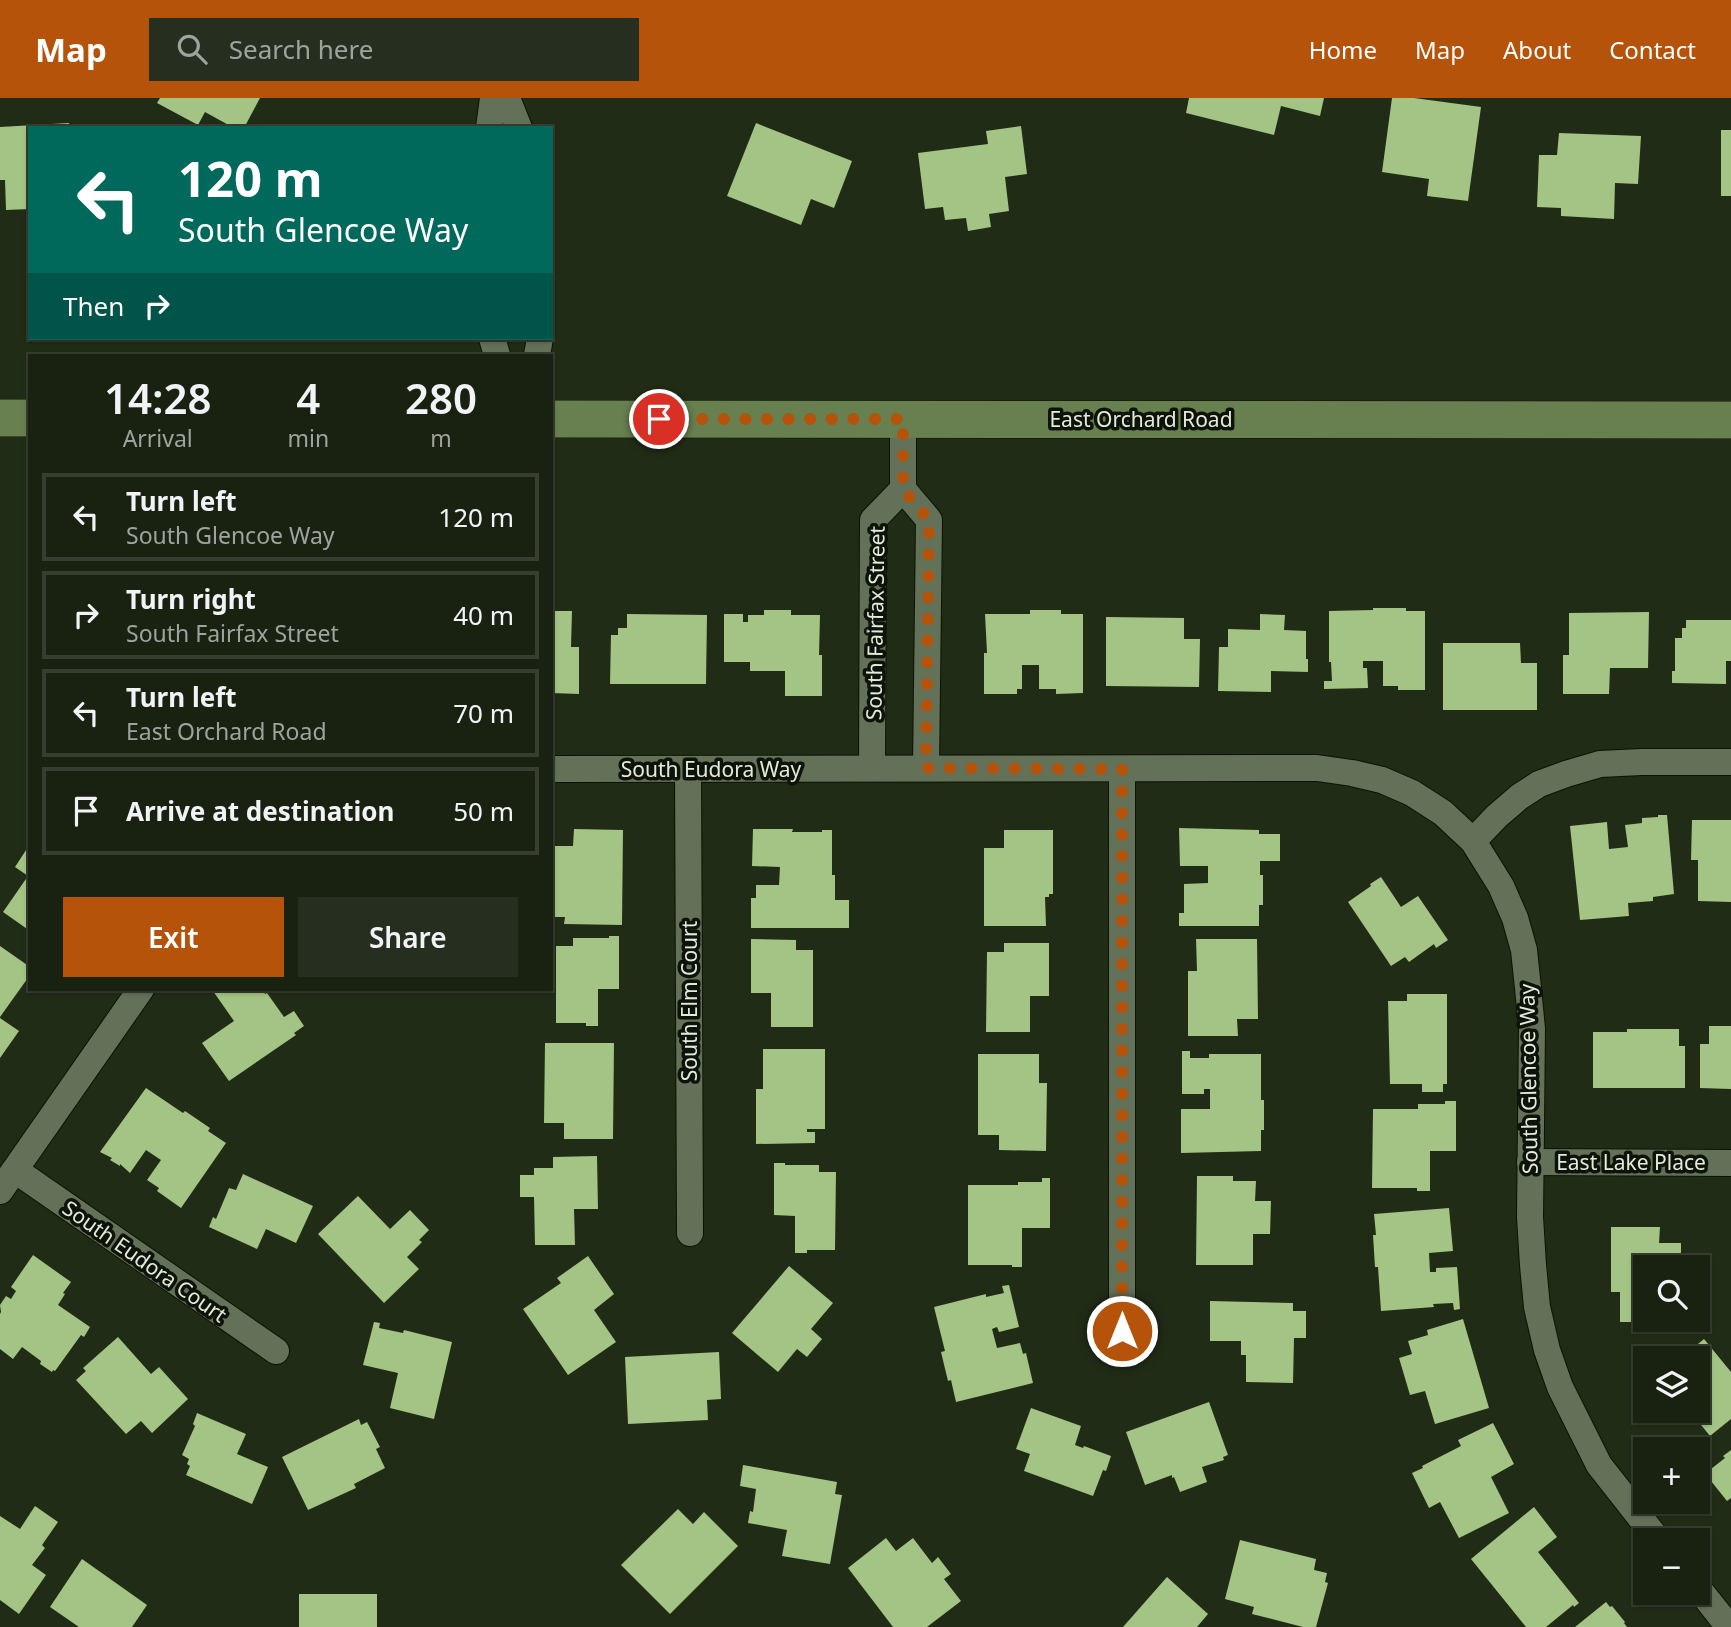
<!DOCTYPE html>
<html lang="en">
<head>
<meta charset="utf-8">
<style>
	:root { --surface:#192111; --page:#262e1f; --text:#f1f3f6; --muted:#9fa39f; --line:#373e31; --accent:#b45309 }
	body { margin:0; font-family:"Noto Sans",sans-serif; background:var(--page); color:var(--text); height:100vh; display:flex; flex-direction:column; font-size:26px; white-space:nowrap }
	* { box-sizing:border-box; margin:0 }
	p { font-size:23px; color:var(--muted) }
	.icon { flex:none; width:38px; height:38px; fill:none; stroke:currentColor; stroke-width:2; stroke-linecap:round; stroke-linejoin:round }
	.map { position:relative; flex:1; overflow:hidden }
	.details { position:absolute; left:28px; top:256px; width:525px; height:637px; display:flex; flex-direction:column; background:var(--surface); border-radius:0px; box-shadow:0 2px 5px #0004,0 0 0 2px var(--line) }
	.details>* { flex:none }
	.top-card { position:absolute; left:28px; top:28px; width:525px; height:214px; border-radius:0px; box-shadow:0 2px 5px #0004,0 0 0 2px var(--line); background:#00695c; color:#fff; overflow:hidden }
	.fabs { position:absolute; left:1633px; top:1157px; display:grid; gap:14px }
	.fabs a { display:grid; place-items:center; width:77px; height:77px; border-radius:0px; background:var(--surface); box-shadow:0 2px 5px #0004,0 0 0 2px var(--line); font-size:35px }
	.pin { position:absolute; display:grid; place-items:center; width:60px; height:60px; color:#fff; margin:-30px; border:4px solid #fff; border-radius:50%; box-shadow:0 2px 7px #0007 }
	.me { position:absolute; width:77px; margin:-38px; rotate:0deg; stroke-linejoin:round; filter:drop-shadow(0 0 5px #0008) }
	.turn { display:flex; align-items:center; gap:24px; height:147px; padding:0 35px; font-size:32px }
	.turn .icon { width:91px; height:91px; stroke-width:2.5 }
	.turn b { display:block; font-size:49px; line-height:60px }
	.then { display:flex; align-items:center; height:66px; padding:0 35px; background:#0003; gap:14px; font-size:26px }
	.eta { display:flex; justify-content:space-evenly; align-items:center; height:119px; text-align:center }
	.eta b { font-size:42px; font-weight:600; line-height:49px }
	.action { display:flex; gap:14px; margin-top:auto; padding:14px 35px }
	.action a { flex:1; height:80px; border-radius:0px; background:var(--accent); color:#fff; font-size:28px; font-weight:600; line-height:80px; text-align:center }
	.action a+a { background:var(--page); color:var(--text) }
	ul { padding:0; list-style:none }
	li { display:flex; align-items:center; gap:21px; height:88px; margin:0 14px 10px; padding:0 21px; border:4px solid var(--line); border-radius:0px }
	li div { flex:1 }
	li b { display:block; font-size:26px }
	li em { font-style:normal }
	header { display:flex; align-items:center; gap:42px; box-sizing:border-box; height:98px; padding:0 35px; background:var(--accent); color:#fff }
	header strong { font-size:33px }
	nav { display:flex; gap:38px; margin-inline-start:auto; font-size:24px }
	.search { width:490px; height:63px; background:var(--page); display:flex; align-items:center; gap:18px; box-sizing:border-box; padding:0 24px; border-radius:0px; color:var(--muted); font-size:26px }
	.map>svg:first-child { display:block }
	.building { fill:#a3c484 }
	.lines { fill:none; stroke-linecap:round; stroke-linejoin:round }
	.street-casing { stroke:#0b1402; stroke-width:28 }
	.secondary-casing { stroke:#0b1402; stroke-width:38 }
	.street { stroke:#647159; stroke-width:26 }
	.secondary { stroke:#687f4f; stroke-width:37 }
	.route { stroke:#b45309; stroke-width:12; stroke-dasharray:0 21.6 }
	.labels { text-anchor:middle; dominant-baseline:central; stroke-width:7; stroke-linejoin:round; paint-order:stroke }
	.street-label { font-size:21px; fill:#e2eadc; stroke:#0e1309 }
</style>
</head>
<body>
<header>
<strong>Map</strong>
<div class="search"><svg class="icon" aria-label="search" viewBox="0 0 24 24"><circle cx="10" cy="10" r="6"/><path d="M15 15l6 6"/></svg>Search here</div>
<nav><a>Home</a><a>Map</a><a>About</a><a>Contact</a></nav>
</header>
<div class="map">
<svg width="1731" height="1529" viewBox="0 0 1731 1529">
	<rect width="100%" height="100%" fill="#212c17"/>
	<g class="building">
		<path d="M160 0H260L244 30H234L205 14 198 27 157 5Z"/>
		<path d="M1189 0H1324L1320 18 1281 8 1274 37 1186 15Z"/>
		<path d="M1392 0H1414L1481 9 1468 103 1427 98 1429 81 1382 74Z"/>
		<path d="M69 25 70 30H30V111L6 112 5 82H0V29Z"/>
		<path d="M756 25 852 63 834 110 811 101 801 127 727 98Z"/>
		<path d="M1021 28 1027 76 1005 79 1009 113 989 116 991 129 968 133 966 120 945 122 943 109 925 111 918 55 988 46 986 33Z"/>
		<rect x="1721" y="32" width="10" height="66"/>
		<path d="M1559 35 1641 38 1638 86 1615 85 1614 121 1561 118V110L1537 109 1539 57H1557Z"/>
		<path d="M1373 510H1406V513H1425V592H1398V588H1383V563H1363V570H1367L1368 590 1324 591V583H1332L1331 564H1329V513L1373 512Z"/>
		<path d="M764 512H791V517H820L819 557H822V598H785V573H750V564H724V516H743V524H748V517H764Z"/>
		<path d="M1030 512H1061V516H1083V595L1056 596V591H1039V567H1022V591H1017V596H984V555H987L985 516H1030Z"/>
		<path d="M551 513H572L571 549H579V596L551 595Z"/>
		<path d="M1649 514 1648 570H1610L1609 596H1563V557H1569V515Z"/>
		<path d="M627 516 707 517 706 586H610L611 537H618V530H627Z"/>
		<path d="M1260 516 1285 517 1284 532 1306 533V561H1308V574L1271 573V594L1218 593 1219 549H1228V531L1260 532Z"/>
		<path d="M1106 519 1184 520V541H1200L1199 589 1106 588Z"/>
		<path d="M1686 522H1731V563H1726V586L1672 585V573H1675V540H1682V530H1686Z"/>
		<path d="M1443 545H1520L1521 565H1537V612H1443Z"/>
		<path d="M1658 717H1667L1674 796 1653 799V803L1628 805 1629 818 1580 822 1570 728 1607 724 1609 751 1628 749 1625 727 1642 725V720L1658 719Z"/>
		<path d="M1692 722H1731V804L1698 803V762H1691Z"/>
		<path d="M1179 730 1259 732V736H1280V763H1260V777H1263V807H1259V828H1179V815H1184V786L1208 785V768H1180Z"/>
		<path d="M574 731 623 732 622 827 564 826 565 819H553V748H573Z"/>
		<path d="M753 731H793L792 734H822V732H832V777H835V802H849V830H751V800H756V787H779L780 769 752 768Z"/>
		<path d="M1004 732H1053V796H1049V799H1045L1046 828H984V750H1004Z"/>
		<path d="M30 746V833L3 814 28 778 15 769Z"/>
		<path d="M1381 779 1401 809 1418 798 1448 842 1436 850 1434 846 1409 864 1405 859 1391 868 1348 804 1371 788 1370 786Z"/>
		<path d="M609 838H619V891H598V928H586V925H556V848H573V840H609Z"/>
		<path d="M751 841 796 842V852H813V929H771V895H751Z"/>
		<path d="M1196 841H1257L1258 921H1237L1238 938H1188V873H1197Z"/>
		<path d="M1004 845H1049V898H1030V934H986L987 854H1004Z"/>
		<path d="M0 848 30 869V877L0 919Z"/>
		<path d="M216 891H262L265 896 267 895 284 919 294 913 304 928 294 935 296 937 229 983 202 945 234 923 213 893Z"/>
		<path d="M1407 896H1447V986H1443V994H1422V986H1390L1388 903H1407Z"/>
		<path d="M0 920 19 933 0 960Z"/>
		<path d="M1709 928H1731V991L1700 990V946H1709Z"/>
		<path d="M1627 931H1679V948H1685V990H1593V934H1627Z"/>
		<path d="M545 945H614L613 1041H564V1025H544Z"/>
		<path d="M763 951H825V1031H807V1034H815V1045L756 1046V991H763Z"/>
		<path d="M1182 953H1190V960H1209V956H1261V1002H1264V1032H1261V1053L1181 1055V1011H1210V991H1204V996H1182Z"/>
		<path d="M978 956H1039V985H1047L1046 1053 999 1052V1037H978Z"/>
		<path d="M146 990 183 1015 185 1013 210 1030 208 1033 226 1045 181 1110 157 1093 159 1090 147 1082 161 1062 146 1052 130 1075 120 1066V1068L110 1062 112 1060 100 1054Z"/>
		<path d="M1445 1003H1456V1053H1430V1093H1417V1090H1372L1373 1011H1418V1006H1445Z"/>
		<path d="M597 1058 598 1111H574L575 1147H535L534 1099H520V1077H534V1070H553V1059Z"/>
		<path d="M774 1065H785V1067H819V1074H836L835 1152H807V1155H795V1118L774 1117Z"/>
		<path d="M243 1076 313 1108 296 1145 266 1131 257 1151 209 1129 213 1119 216 1121 229 1090 236 1092Z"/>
		<path d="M1197 1078H1233V1083H1256L1255 1103H1271L1270 1136H1253V1167H1196Z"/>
		<path d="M1042 1080H1050V1130H1022V1169H1012V1167H968V1087H1018V1084H1042Z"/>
		<path d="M358 1098 390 1131 410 1112 429 1132 419 1142 422 1144 407 1159 419 1171 384 1205 318 1136Z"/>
		<path d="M1449 1110 1453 1153 1429 1155 1430 1174H1436V1170L1457 1169 1460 1211 1454 1212 1453 1205 1433 1206 1434 1209 1381 1213 1378 1169H1375L1373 1137H1376L1374 1116Z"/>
		<path d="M1611 1129H1660L1659 1145H1681V1169H1645V1224H1620V1194H1611Z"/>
		<path d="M33 1157 71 1184 63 1195 65 1196 58 1207 90 1229 84 1239 81 1237 55 1273 53 1272 52 1274 40 1266 41 1263 22 1249 13 1261 0 1251V1216L1 1214 0 1207 6 1198 11 1201 16 1193 11 1189Z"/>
		<path d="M588 1158 614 1196 594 1212 616 1244 568 1277 523 1211 561 1185 557 1180Z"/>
		<path d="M789 1168 833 1205 811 1231 822 1241 807 1259 797 1251 778 1274 732 1235Z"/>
		<path d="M1009 1187 1019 1229 999 1234 997 1229 992 1231 997 1250 1020 1245 1023 1256 1026 1255 1033 1285 956 1304 951 1282 948 1283 941 1254 945 1253 934 1209 986 1196V1199L1004 1195 1002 1188Z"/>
		<path d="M1210 1203 1293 1205V1213H1306V1240H1294L1293 1285 1246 1284V1257H1241V1243H1210Z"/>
		<path d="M1463 1221 1489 1310 1435 1326 1425 1293 1410 1297 1399 1260 1412 1256 1408 1243 1428 1237 1427 1232Z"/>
		<path d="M374 1224 380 1225 379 1230 403 1235 404 1232 452 1244 434 1321 390 1310 398 1275 363 1267Z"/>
		<path d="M118 1239 151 1276 159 1269 188 1301 152 1335 141 1323 126 1336 76 1282 86 1273 83 1270Z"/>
		<path d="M1704 1241 1731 1274V1321L1710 1338 1689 1312H1698V1260H1681Z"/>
		<path d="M719 1254 721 1301 707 1302 708 1322 628 1326 625 1259Z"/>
		<path d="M1209 1304 1228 1357 1223 1359 1224 1362 1202 1369 1207 1384 1180 1394 1174 1379 1172 1380V1377L1145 1387 1126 1334Z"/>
		<path d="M1031 1310 1081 1328 1075 1347 1083 1350 1084 1348 1111 1358 1106 1373 1103 1372 1093 1398 1024 1373 1030 1356 1016 1351Z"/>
		<path d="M1656 1312H1684L1667 1326Z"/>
		<path d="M197 1315 246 1336 237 1356 268 1369 252 1406 186 1377 190 1368 187 1366 189 1361 182 1357 195 1328 193 1326Z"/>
		<path d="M359 1321 361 1327 367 1324 380 1349 376 1351 385 1370 354 1386 356 1390 308 1412 282 1359Z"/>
		<path d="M1493 1325 1514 1366 1491 1379 1509 1415 1459 1440 1440 1404 1429 1410 1412 1375 1423 1370 1422 1368 1461 1348 1458 1342Z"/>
		<path d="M1731 1352V1400L1727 1403 1703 1373 1708 1368 1711 1371 1725 1360 1723 1358Z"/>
		<path d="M743 1367 837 1384 835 1396 842 1397 830 1466 782 1458 787 1432 748 1425 750 1413 753 1414 756 1391 740 1388Z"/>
		<path d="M35 1408 58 1424 42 1447 45 1450 32 1467 46 1477 19 1516 0 1502V1418L20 1431Z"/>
		<path d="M1534 1409 1557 1439 1538 1454 1579 1505 1574 1509 1573 1507 1546 1529H1526L1471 1461Z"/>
		<path d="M678 1411 693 1426 704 1414 738 1448 670 1516 621 1467Z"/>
		<path d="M886 1440 896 1453 913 1440 932 1465 938 1459 951 1476 944 1481 961 1503 927 1529H893L848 1470Z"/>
		<path d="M1240 1442 1316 1461 1314 1472 1327 1475 1325 1484 1328 1485 1316 1529H1303L1252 1516 1254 1509 1225 1501Z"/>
		<path d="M82 1461 147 1507 132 1529H79L50 1509Z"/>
		<path d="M1167 1479 1208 1516 1197 1529H1123Z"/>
		<rect x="299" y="1496" width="78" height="33"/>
		<path d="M1606 1504 1610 1509 1612 1508 1625 1524 1624 1525 1627 1529H1575Z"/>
	</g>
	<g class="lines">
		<defs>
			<g id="street">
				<path d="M507 0 519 30"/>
				<path d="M489 30 493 0"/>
				<path d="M492 240 497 257"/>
				<path d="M537 257 540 240"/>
				<path d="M903 321V391L929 422 926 670"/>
				<path d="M872 670 873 422 903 391"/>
				<path d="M551 671 1317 670 1352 675 1382 682 1412 695 1443 715 1473 743 1501 788 1515 820 1524 852 1528 890 1532 931 1530 1119 1533 1167 1537 1209 1547 1252 1560 1289 1599 1367 1658 1442"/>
				<path d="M688 671 690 1135"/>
				<path d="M1122 671V1233"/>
				<path d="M1473 743 1497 718 1519 699 1539 686 1566 676 1600 666 1641 664H1731"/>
				<path d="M1530 1064 1731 1065"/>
				<path d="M15 1072 276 1253"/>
				<path d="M0 1093 141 891"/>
				<path d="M1698 1490 1729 1529"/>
			</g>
			<g id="secondary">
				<path d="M0 320H30"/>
				<path d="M551 321 1731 322"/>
			</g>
		</defs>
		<use href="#street" class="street-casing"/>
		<use href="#secondary" class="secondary-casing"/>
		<use href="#street" class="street"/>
		<use href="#secondary" class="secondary"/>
	</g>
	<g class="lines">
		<path class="route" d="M659 321H903V391L929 422 926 670 1122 671V1233"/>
	</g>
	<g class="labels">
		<g class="street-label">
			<text x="1141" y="321">East Orchard Road</text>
			<text transform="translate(875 525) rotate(-89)">South Fairfax Street</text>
			<text x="711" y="671">South Eudora Way</text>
			<text transform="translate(689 903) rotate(-90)">South Elm Court</text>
			<text transform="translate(1528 981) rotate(-91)">South Glencoe Way</text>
			<text x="1631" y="1064">East Lake Place</text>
			<text transform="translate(145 1163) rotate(35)">South Eudora Court</text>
		</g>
	</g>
</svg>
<div class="fabs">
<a><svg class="icon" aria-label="search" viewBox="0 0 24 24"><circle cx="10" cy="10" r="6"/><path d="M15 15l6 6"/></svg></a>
<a><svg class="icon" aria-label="layers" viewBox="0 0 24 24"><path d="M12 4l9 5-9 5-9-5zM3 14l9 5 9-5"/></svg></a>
<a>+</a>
<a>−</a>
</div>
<div class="pin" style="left:659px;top:321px;background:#d93025"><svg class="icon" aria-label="arrive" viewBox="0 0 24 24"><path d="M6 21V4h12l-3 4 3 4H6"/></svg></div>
<svg class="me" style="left:1122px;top:1233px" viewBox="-20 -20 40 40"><circle r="17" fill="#b45309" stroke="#fff" stroke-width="3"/><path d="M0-11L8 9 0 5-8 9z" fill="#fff"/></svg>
<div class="top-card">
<div class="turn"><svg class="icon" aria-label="left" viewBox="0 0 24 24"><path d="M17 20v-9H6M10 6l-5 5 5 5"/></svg><div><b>120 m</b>South Glencoe Way</div></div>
<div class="then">Then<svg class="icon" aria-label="right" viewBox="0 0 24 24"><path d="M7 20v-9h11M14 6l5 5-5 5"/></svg></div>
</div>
<section class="details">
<div class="eta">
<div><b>14:28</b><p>Arrival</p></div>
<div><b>4</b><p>min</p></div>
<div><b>280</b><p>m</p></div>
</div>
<ul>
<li><svg class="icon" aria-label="left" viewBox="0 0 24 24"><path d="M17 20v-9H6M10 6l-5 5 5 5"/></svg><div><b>Turn left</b><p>South Glencoe Way</p></div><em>120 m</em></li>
<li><svg class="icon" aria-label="right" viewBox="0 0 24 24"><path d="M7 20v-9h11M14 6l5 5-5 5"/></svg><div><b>Turn right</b><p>South Fairfax Street</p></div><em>40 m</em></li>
<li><svg class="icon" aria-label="left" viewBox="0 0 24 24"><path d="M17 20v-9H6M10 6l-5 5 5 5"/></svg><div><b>Turn left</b><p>East Orchard Road</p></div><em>70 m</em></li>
<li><svg class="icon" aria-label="arrive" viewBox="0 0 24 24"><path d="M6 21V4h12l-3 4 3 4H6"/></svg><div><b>Arrive at destination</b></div><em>50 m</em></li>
</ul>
<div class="action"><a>Exit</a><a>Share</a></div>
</section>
</div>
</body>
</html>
